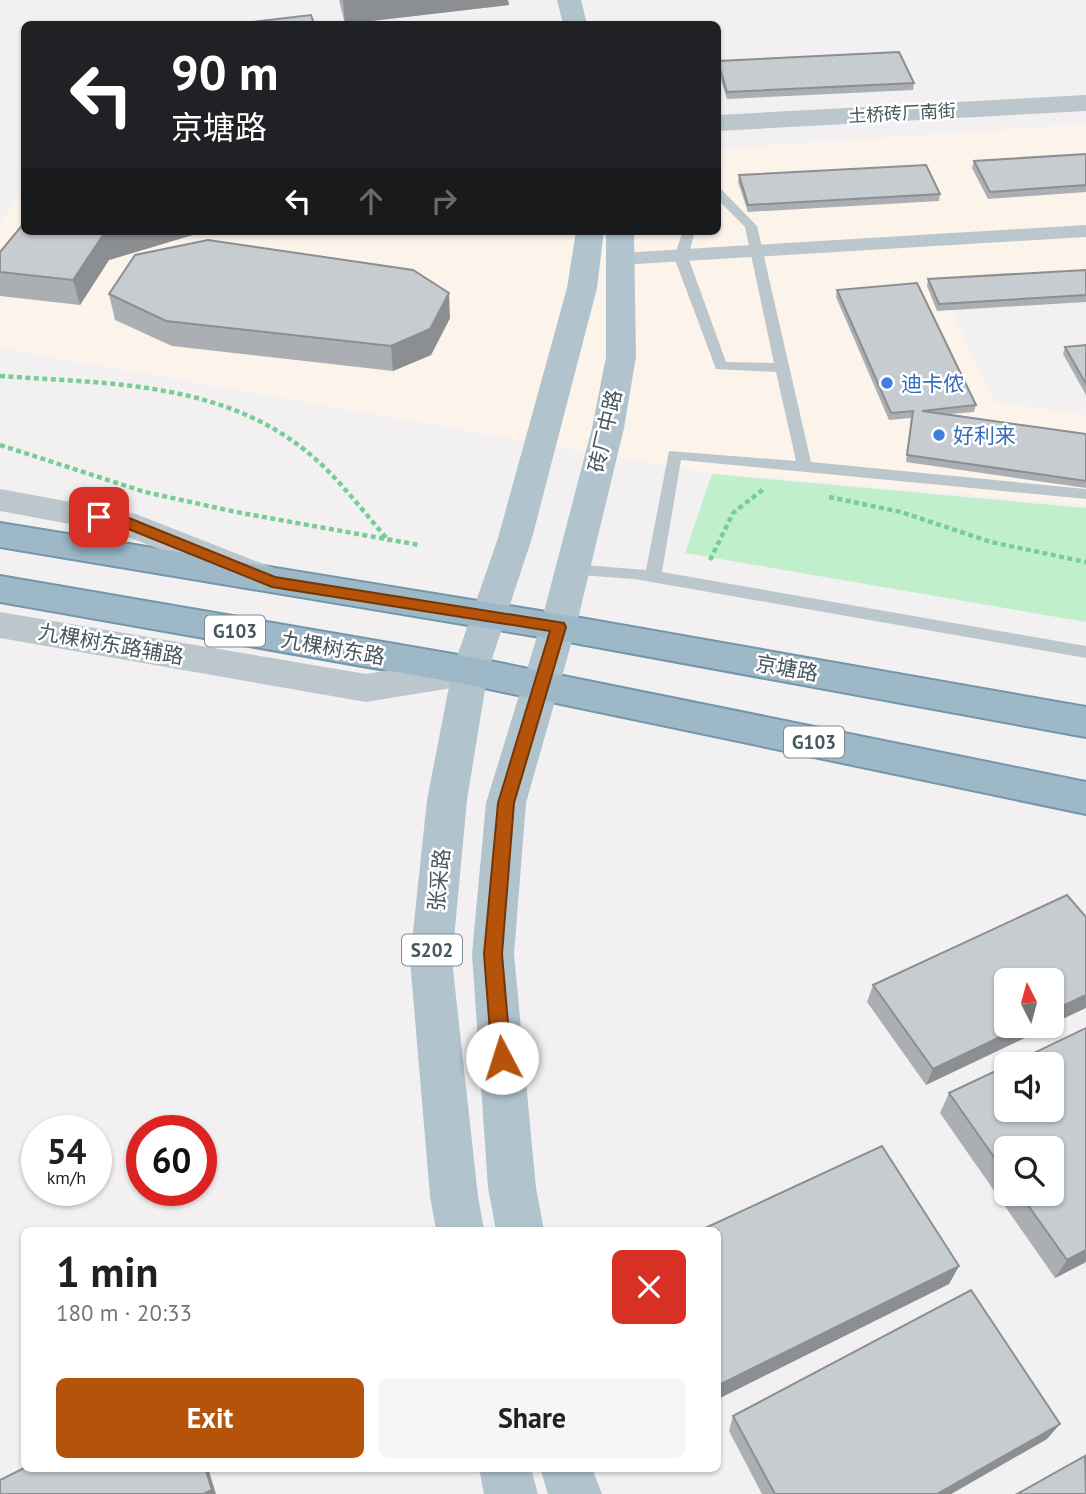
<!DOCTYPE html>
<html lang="en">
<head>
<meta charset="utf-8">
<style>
	:root { --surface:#fff; --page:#f6f6f6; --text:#202124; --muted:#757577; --accent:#b45309 }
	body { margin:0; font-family:"PT Sans","Noto Sans SC",sans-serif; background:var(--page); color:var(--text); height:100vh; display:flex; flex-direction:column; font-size:26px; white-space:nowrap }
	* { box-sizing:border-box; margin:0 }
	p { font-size:23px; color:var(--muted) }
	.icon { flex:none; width:38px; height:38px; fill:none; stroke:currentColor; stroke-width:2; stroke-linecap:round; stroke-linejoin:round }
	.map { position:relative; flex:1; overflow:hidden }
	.sheet { position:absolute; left:21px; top:1227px; width:700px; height:245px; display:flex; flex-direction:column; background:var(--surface); border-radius:10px; box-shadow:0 2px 5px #0004 }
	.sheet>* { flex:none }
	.hud { position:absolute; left:21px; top:21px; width:700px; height:214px; border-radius:10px; box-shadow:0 2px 5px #0004; background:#202124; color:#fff; overflow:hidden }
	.needle { width:46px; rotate:354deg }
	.controls { position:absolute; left:994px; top:968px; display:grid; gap:14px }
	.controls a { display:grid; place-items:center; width:70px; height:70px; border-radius:10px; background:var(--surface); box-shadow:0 2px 5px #0004; font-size:35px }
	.speed { position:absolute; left:21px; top:1115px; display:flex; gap:14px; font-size:35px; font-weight:700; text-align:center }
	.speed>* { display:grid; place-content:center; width:91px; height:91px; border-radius:50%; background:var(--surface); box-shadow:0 2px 5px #0004; line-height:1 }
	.speed small { font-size:18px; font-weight:400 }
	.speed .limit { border:10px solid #d22; background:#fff; color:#111 }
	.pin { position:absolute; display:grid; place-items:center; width:60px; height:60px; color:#fff; margin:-30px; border-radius:14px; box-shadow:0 4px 10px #0006 }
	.me { position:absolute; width:77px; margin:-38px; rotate:355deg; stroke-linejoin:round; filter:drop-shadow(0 0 5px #0008) }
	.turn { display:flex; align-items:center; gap:24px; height:147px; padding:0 35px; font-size:32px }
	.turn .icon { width:91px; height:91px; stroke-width:2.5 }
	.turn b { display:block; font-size:49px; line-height:60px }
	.lanes { display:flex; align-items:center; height:66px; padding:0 35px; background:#0003; justify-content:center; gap:35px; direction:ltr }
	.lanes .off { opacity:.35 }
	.round { display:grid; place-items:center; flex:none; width:74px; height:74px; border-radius:10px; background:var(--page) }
	.head { display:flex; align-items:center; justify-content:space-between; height:119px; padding:0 35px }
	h1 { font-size:42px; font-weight:700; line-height:52px }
	.primary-button { display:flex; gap:14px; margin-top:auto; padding:14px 35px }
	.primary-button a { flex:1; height:80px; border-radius:10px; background:var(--accent); color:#fff; font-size:28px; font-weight:700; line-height:80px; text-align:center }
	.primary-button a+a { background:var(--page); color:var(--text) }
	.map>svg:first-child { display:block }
	.commercial { fill:#fcf4eb }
	.green { fill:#c0efcb }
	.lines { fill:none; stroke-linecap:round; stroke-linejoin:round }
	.trunk-casing { stroke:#7496aa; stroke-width:4 }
	.path { stroke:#78cd96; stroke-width:4.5; stroke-dasharray:5 3.5; stroke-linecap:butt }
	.service { fill:#bcc7cd; fill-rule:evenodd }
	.pedestrian { fill:#bcc7cd; fill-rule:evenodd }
	.tertiary { fill:#bcc7cd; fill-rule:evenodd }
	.primary { fill:#b1c4ce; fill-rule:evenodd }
	.trunk { fill:#9db8c6; fill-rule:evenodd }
	.wall { fill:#abafb3; fill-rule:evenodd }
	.shaded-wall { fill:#8b8f92 }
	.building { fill:#c7ccd0; stroke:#8b8f92; stroke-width:2 }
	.route { fill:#b45309; stroke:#753606; stroke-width:2 }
	.shop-dot { fill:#3f7fe0; stroke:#fff; stroke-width:2.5 }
	.labels { text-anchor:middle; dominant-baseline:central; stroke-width:5; stroke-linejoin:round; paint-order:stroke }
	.far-street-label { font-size:18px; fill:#48575e; stroke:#fff }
	.shield { fill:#fff; stroke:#7f898e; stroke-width:2 }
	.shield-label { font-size:19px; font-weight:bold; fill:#48575e }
	.shop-label { font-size:21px; fill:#366cbe; stroke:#fff; text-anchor:start }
	.street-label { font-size:21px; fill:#48575e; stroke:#fff }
</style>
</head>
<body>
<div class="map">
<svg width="1086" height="1494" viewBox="0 0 1086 1494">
	<rect width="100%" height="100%" fill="#f3f0f1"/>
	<path class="commercial" d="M1086 124V285L943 293 995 402 1086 415V505L695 471 0 348V222L24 190V231H718V149Z"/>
	<path class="green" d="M712 474 1086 508V622L685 553Z"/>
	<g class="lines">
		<defs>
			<g id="trunk">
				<path d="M0 523 558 614 1086 707V737L558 640 0 547Z"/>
				<path d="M0 576 470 657 1086 782V814L470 685 0 602Z"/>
			</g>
		</defs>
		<use href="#trunk" class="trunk-casing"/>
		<g class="path">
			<path d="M0 376C113 384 234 381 322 465 346 488 367 516 389 541"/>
			<path d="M0 445 145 492 236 512 419 545"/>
			<path d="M829 497 901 512 991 542 1086 562"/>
			<path d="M710 560 733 513 765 488"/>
		</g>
		<path class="service" d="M718 189 722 190 757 226 811 462 1086 489V499L681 460 662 572 1086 646V658L634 579 566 574 564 570 572 564 646 570 669 451 796 461 776 372 716 369 674 257 683 231H695L688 257 726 362 774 363 745 227 718 200Z"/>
		<path class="pedestrian" d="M1086 225V237L620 265 613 263 610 259 613 255 620 253Z"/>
		<g class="tertiary">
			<path d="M1086 95V111L718 131V115Z"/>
			<path d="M0 489 136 514 276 569 282 578 276 587 264 590 118 533 0 511Z"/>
			<path d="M0 612 366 674 470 657 483 661 488 671 483 681 470 685 366 702 0 638Z"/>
		</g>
		<g class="primary">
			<path d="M557 0H581L587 24H563Z"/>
			<path d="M576 231H604L597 288 532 538 488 671 467 800 452 960 478 1196 484 1230H436L430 1196 410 960 427 800 452 671 498 538 567 288Z"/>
			<path d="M606 231H634L636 357 624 428 576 627 526 803 514 954 536 1188 544 1230H496L488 1188 472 954 486 803 540 627 592 428 606 357Z"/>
			<path d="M479 1468H531L538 1494H484Z"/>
			<path d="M540 1468H592L602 1494H548Z"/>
		</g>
		<use href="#trunk" class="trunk"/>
	</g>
	<g class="wall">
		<path d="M339 0H508L509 5 345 24Z"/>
		<path d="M718 61 914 83 913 90 727 99 718 71Z"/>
		<path d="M1086 154V192L988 199 972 168 974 161Z"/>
		<path d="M739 175 940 194 939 201 748 212 738 182Z"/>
		<path d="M24 231H206L109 260 80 305 0 296V252Z"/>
		<path d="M443 231H493L492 235Z"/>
		<path d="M1086 270V302L937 311 927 286 928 279Z"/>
		<path d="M837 290 976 405 974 412 950 414 1086 434V488L906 462 911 418 889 420 836 297Z"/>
		<path d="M109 294 450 318 431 355 393 371 172 346 115 320Z"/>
		<path d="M1086 345V395L1063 354 1065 347Z"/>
		<path d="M1067 895 926 1085 867 1002 873 985Z"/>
		<path d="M1086 1028V1262L1055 1278 940 1113 949 1093ZM1006 1148 1052 1194H1006Z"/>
		<path d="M718 1230 959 1266 949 1284 718 1399Z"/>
		<path d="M733 1416 1047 1439 951 1494H762L729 1431Z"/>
	</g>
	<g class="shaded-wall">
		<path d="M343 0H508L509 5 345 24Z"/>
		<path d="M118 231H206L109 260 80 305 73 280 103 235Z"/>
		<path d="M449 293 450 318 431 355 393 371 391 346Z"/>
		<path d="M1086 995V1008L1052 1024V1011Z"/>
		<path d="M1023 1026H1050L926 1085 933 1069Z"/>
		<path d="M1086 1250V1262L1055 1278 1067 1260Z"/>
		<path d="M959 1266 949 1284 718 1399 721 1384Z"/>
		<path d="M1060 1424 1047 1439 951 1494H937Z"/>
		<path d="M205 1468H208L216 1494H203Z"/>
	</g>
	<g class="building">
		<path d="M311 15 314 24H236Z"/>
		<path d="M899 52 914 83 727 92 718 62V61Z"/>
		<path d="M1086 154V185L990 192 974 161Z"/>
		<path d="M926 165 940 194 748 205 739 175Z"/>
		<path d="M24 223V231H118L103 235 73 280 0 272V252Z"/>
		<path d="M208 240 413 270 449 293 430 329 391 346 166 321 109 294 135 255Z"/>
		<path d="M1086 270V295L939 304 928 279Z"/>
		<path d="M917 283 976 405 922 411 1086 434V481L907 455 913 411 891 413 837 290Z"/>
		<path d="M1086 345V384L1065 347Z"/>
		<path d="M1067 895 1086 917V995L1052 1011V980H1006V1026H1023L933 1069 873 985Z"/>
		<path d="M1086 1028V1250L1067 1260 1020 1194H1052V1148H1006V1174L949 1093 1006 1066V1110H1052V1064H1011Z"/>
		<path d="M882 1146 959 1266 721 1384 718 1377V1230H701Z"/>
		<path d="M971 1290 1060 1424 937 1494H775L733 1416Z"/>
		<path d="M1085 1456 1086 1494H1017Z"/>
		<path d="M24 1468H205L212 1490 203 1494H0V1480Z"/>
	</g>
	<path class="route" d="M99 512 129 518 275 577 564 623 566 627 514 803 502 954 511 1058 508 1064 502 1067 495 1064 492 1058 484 954 498 803 550 631 272 587 121 526 94 521 92 517Z"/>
	<g class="shop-dot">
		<circle cx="887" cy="383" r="7"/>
		<circle cx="939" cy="435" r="7"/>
	</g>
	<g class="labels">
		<g class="far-street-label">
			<text transform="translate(902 113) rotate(-3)">土桥砖厂南街</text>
		</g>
		<g class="shield">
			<rect x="205" y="615.5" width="60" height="31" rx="5"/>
			<rect x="784" y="726.5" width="60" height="31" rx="5"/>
			<rect x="402" y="934.5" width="60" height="31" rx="5"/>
		</g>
		<g class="shield-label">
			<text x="235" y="631">G103</text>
			<text x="814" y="742">G103</text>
			<text x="432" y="950">S202</text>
		</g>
		<g class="shop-label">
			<text x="901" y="383">迪卡侬</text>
			<text x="953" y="435">好利来</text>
		</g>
		<g class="street-label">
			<text transform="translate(605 431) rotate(-77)">砖厂中路</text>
			<text transform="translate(111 644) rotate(10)">九棵树东路辅路</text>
			<text transform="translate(333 648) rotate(10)">九棵树东路</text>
			<text transform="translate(787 668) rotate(10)">京塘路</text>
			<text transform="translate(439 880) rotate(-84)">张采路</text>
		</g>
	</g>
</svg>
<div class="controls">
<a><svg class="needle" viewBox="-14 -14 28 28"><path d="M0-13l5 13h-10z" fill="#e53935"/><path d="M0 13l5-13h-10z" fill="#757577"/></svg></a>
<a><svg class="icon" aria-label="sound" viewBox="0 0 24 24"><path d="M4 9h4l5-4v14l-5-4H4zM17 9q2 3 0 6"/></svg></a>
<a><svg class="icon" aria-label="search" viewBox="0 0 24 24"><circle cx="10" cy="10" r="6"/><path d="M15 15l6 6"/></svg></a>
</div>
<div class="speed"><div>54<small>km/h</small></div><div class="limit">60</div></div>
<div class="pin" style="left:99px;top:517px;background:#d93025"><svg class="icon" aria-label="arrive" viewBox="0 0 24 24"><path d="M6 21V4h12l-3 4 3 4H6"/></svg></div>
<svg class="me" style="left:502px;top:1058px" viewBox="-20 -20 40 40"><circle r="19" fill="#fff"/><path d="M0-13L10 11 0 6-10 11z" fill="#b45309"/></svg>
<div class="hud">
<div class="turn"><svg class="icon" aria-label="left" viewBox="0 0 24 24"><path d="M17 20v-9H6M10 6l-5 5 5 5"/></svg><div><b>90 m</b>京塘路</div></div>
<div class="lanes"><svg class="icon" aria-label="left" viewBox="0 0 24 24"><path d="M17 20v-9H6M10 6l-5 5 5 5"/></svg><svg class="icon off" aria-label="ahead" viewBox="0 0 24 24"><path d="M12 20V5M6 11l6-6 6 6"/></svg><svg class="icon off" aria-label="right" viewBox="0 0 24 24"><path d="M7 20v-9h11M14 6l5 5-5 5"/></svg></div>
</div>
<section class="sheet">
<div class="head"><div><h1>1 min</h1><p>180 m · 20:33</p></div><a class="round" style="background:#d93025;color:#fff"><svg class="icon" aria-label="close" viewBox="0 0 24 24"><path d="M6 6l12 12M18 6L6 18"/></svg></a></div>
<div class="primary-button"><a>Exit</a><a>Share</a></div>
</section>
</div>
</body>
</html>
